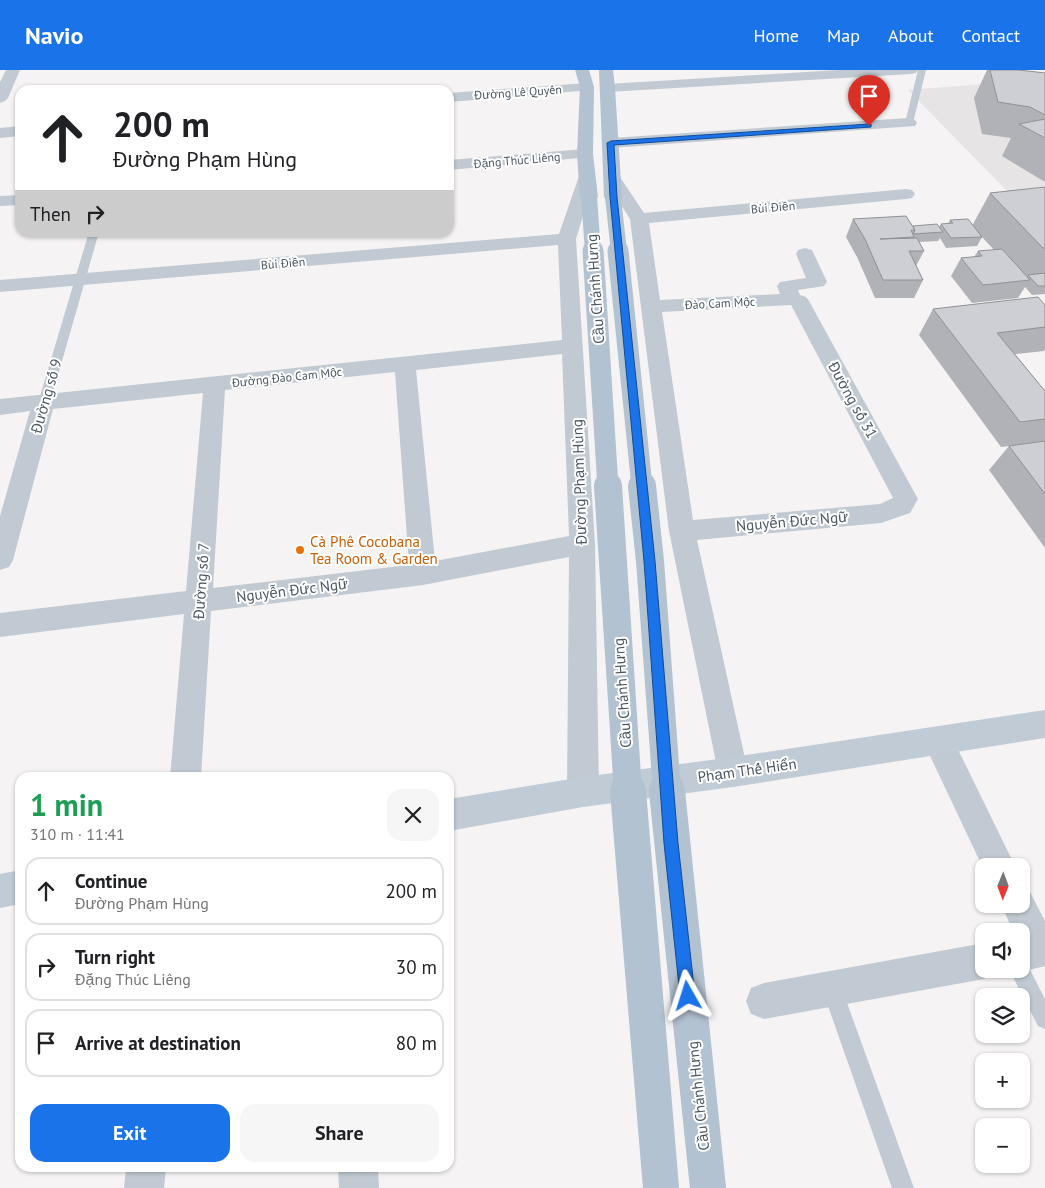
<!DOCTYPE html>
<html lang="en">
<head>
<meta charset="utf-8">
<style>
	:root { --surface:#fff; --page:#f6f6f6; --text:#202124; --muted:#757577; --line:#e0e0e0; --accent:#1a73e8 }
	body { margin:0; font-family:"PT Sans",sans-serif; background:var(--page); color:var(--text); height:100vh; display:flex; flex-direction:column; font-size:19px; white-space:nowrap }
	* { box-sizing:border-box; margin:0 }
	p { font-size:16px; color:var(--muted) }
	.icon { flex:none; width:28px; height:28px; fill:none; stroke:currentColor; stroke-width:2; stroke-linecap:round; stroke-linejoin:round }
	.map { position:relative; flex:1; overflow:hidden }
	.details { position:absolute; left:15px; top:702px; width:439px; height:400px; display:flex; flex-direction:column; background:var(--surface); border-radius:15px; box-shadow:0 1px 4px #0004 }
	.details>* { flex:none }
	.banner { position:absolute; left:15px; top:15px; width:439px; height:152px; border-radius:15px; box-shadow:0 1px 4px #0004; background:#fff; color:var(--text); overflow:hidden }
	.needle { width:32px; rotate:181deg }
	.buttons { position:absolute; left:975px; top:788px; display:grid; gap:10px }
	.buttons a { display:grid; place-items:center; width:55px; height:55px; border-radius:10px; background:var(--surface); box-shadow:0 1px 4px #0004; font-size:25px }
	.pin { position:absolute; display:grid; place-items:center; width:42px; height:42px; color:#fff; margin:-51px -21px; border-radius:50% 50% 50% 0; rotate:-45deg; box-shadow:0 0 5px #0007 }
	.pin .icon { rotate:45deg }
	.me { position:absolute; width:55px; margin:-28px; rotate:354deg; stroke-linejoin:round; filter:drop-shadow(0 0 4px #0008) }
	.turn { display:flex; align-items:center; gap:18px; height:105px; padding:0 15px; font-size:22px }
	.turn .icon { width:65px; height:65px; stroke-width:2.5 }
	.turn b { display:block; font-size:35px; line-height:42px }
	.then { display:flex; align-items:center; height:48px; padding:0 15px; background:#0003; gap:10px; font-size:19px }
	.round { display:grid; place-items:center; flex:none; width:52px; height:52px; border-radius:15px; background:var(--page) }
	.head { display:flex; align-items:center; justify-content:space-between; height:85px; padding:0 15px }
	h1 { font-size:30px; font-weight:700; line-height:38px; color:#1e9e55 }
	.cta { display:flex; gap:10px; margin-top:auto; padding:10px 15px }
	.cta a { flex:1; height:58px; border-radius:15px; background:var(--accent); color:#fff; font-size:20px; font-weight:700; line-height:58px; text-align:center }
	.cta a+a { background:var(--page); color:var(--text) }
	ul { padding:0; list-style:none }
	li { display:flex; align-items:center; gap:15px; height:68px; margin:0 10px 8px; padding:0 5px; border:2px solid var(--line); border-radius:15px }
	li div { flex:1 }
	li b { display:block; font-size:19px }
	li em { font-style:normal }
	header { display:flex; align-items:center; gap:30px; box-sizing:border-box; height:70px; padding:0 25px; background:var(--accent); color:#fff }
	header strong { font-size:24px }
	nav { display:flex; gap:28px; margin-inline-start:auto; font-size:18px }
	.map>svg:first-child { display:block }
	.education { fill:#e6e4e5 }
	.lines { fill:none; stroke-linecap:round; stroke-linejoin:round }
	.lane { fill:#c1cad2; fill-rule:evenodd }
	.street { fill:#c1cad2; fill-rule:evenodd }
	.secondary { fill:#c1cbd6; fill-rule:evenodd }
	.primary { fill:#b3c2d1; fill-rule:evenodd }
	.primary-bridge-far3 { stroke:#b3c2d1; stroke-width:16 }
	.primary-bridge-far2 { stroke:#b3c2d1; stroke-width:21 }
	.primary-bridge-far1 { stroke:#b3c2d1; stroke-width:28 }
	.primary-bridge { stroke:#b3c2d1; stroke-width:36 }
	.wall { fill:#b0b2b7 }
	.building { fill:#cdcfd5; stroke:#909195 }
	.route { fill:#1a73e8; stroke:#114b97 }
	.food-dot { fill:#e8710a; stroke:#fff; stroke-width:2 }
	.labels { text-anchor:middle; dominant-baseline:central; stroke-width:4; stroke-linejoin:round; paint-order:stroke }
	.far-street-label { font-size:12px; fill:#4a5661; stroke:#fff }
	.street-label { font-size:15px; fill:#4a5661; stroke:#fff }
	.food-label { font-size:15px; fill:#c56008; stroke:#fff; text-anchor:start }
</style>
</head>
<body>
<header>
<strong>Navio</strong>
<nav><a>Home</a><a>Map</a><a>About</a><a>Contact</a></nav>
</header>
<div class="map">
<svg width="1045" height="1118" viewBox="0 0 1045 1118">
	<rect width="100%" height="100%" fill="#f5f3f3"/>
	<path class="education" d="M1045 9V119L1008 122 908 20Z"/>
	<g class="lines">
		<g class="lane">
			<path d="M918 0H926L913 53 909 56 905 53Z"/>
			<path d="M89 162H99L50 333 44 337 38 333Z"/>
			<path d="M1021 890 1026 892 1045 929V959L1038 956 1009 899H1021Z"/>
			<path d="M832 909 839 912 842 919 914 1118H892L822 919 825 912Z"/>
		</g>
		<g class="street">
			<path d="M6 0H20L8 28 5 31 0 33V12Z"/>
			<path d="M838 0H918L916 3 911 4 608 22 603 21 601 18 603 15 608 14Z"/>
			<path d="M587 13 592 14 594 17 592 20 449 32V23Z"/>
			<path d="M909 48 915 50 917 53 915 56 611 78 605 76 603 73 605 70 611 68Z"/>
			<path d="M20 56V66L0 68V58Z"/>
			<path d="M585 79 591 81 593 84 591 87 449 100V90Z"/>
			<path d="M587 101 593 102 595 106 576 169 595 474 599 722 594 733 583 737 572 733 567 722 569 487 423 515 211 541 201 708H170L184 544 0 567V543L186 521 203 323 53 339 13 490 9 497 0 500V446L30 341 0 345V329L562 270 558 175 0 222V210L559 164 579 106 581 102ZM562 284 569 466 435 491 416 300ZM395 302 409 495 213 518 225 320Z"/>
			<path d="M612 103 618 104 644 143 906 119 912 120 915 124 912 128 906 129 649 153 660 230 780 224 777 216 780 212 806 208 796 184 798 180 805 178 812 180 827 212 824 216 798 220 800 225 806 227 809 231 918 429 910 443 881 453 697 470 748 702 744 712 733 717 722 712 718 702 669 461 630 149 604 108 606 104ZM791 235 893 428 880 434 693 450 662 242Z"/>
			<path d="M20 125V135L0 136V126Z"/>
			<path d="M938 657 949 661 1015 796H984V800L923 671 927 661Z"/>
			<path d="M1021 818 1030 822 1045 851V896L1021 902 1014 899H1021V861H1013L1001 834H1021Z"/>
			<path d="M984 873V899H998L996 903 984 909 764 949 751 944 746 931 751 918 764 913Z"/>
			<path d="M126 1098H166L164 1118H124Z"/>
			<path d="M338 1098H378L379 1118H339Z"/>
		</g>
		<g class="secondary">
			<path d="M1045 640V668L733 717 583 737 449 761V729L583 707 733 687Z"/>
			<path d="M20 800V834L0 838V804Z"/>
		</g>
		<g class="primary">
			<path d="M575 0H589L594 17 593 84 598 127 595 131 589 132 583 131 580 127 577 84 580 17Z"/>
			<path d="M599 0H613L615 18 622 127 619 131 613 132 607 131 604 127Z"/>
		</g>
		<g class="primary-bridge-far3">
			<path d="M589 127 593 182"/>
			<path d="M613 127 619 182"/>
		</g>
		<g class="primary-bridge-far2">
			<path d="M593 181 608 417"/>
			<path d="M618 181 642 417"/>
		</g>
		<g class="primary-bridge-far1">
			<path d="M608 416 628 722"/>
			<path d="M642 416 650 491 667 722"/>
		</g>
		<g class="primary-bridge">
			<path d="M628 721 661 1118"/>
			<path d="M667 721 708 1118"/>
		</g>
	</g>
	<g class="wall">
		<path d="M987 0H1019L1045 3V112L1002 86 1011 68 982 64 974 28Z"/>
		<path d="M1045 117V224L1032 225 1025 217 1018 228 972 233 951 206 961 188 974 187 978 181 994 180 982 167 977 176 946 178 940 168 938 171 919 172 924 181 916 196 923 210 914 228H875L857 187 846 167 853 149 913 156 939 157 941 154H948L950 150 973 154 990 123Z"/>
		<path d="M1045 235V279L1044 281 1015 284 1045 321V370L1044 371 1001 377 919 265 933 239Z"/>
		<path d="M1045 371V478L989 400 1009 376Z"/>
	</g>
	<g class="building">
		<path d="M990 0H1019L1045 3V45L1030 37 998 32Z"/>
		<path d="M1045 49V68L1019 54Z"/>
		<path d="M1045 117V178H1043L990 123Z"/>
		<path d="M906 146 915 160H911L914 167 880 169 917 168 924 181H909L923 210H883L865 169 853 149Z"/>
		<path d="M968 149 982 167 951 168 941 154 953 153 950 150Z"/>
		<path d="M937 154 943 162 913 164 915 160 913 156Z"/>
		<path d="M1002 179 1030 210 983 215 961 188 982 186 978 181Z"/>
		<path d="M1045 203V216H1038L1028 205Z"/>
		<path d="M1038 227 1045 235V257L997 263 1045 321V349L1020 352 933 239Z"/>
		<path d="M1045 371V424L1009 376Z"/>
	</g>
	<path class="route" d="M869 54H871V57L614 75 617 127 655 491 678 773 695 926 693 932 688 934 682 932 680 926 664 773 644 491 610 127 607 73 611 71Z"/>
	<circle class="food-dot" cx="300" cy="480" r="5"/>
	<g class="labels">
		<g class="far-street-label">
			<text transform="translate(518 22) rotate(-4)">Đường Lê Quyên</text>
			<text transform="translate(517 90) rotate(-5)">Đặng Thúc Liêng</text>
			<text transform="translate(773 137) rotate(-5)">Bùi Điền</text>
			<text transform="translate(283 193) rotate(-5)">Bùi Điền</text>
			<text transform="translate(720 233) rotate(-3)">Đào Cam Mộc</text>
			<text transform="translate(287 307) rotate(-6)">Đường Đào Cam Mộc</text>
		</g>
		<g class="street-label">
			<text transform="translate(595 219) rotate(-94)">Cầu Chánh Hưng</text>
			<text transform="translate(46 326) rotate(-74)">Đường số 9</text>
			<text transform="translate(853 330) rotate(61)">Đường số 31</text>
			<text transform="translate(579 412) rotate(-92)">Đường Phạm Hùng</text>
			<text transform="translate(792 451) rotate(-5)">Nguyễn Đức Ngữ</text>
			<text transform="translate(201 511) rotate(-86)">Đường số 7</text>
			<text transform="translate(292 520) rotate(-7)">Nguyễn Đức Ngữ</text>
			<text transform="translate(622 623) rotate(-94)">Cầu Chánh Hưng</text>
			<text transform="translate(747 700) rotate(-8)">Phạm Thế Hiển</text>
			<text transform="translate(698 1026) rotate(-96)">Cầu Chánh Hưng</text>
		</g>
		<g class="food-label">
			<text x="310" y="471">Cà Phê Cocobana<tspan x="310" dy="17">Tea Room &amp; Garden</tspan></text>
		</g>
	</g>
</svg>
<div class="buttons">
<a><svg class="needle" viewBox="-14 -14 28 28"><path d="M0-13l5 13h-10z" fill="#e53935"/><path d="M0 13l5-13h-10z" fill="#757577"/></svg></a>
<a><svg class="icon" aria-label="sound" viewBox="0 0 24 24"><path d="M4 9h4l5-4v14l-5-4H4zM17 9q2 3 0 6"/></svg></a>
<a><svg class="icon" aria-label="layers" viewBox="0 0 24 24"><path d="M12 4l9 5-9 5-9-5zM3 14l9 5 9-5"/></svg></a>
<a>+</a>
<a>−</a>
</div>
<div class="pin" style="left:869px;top:56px;background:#d93025"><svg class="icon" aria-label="arrive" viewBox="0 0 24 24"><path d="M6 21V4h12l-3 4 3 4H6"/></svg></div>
<svg class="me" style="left:688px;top:926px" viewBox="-20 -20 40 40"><path d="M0-17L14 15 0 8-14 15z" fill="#1a73e8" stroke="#fff" stroke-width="4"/></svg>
<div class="banner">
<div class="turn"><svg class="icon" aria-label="ahead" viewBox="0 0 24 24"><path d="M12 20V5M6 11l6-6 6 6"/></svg><div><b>200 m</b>Đường Phạm Hùng</div></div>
<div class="then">Then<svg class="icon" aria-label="right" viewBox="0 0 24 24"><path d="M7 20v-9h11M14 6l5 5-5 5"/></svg></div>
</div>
<section class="details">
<div class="head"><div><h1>1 min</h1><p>310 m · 11:41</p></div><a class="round"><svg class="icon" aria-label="close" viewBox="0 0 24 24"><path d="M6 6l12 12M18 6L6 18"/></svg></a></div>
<ul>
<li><svg class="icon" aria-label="ahead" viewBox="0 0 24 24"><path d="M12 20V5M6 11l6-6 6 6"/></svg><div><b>Continue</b><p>Đường Phạm Hùng</p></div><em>200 m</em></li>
<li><svg class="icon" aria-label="right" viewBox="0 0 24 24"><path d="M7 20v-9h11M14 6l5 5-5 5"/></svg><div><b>Turn right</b><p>Đặng Thúc Liêng</p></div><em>30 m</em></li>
<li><svg class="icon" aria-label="arrive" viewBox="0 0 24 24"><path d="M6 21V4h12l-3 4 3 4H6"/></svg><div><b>Arrive at destination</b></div><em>80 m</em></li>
</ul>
<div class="cta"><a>Exit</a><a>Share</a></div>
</section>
</div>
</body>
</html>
